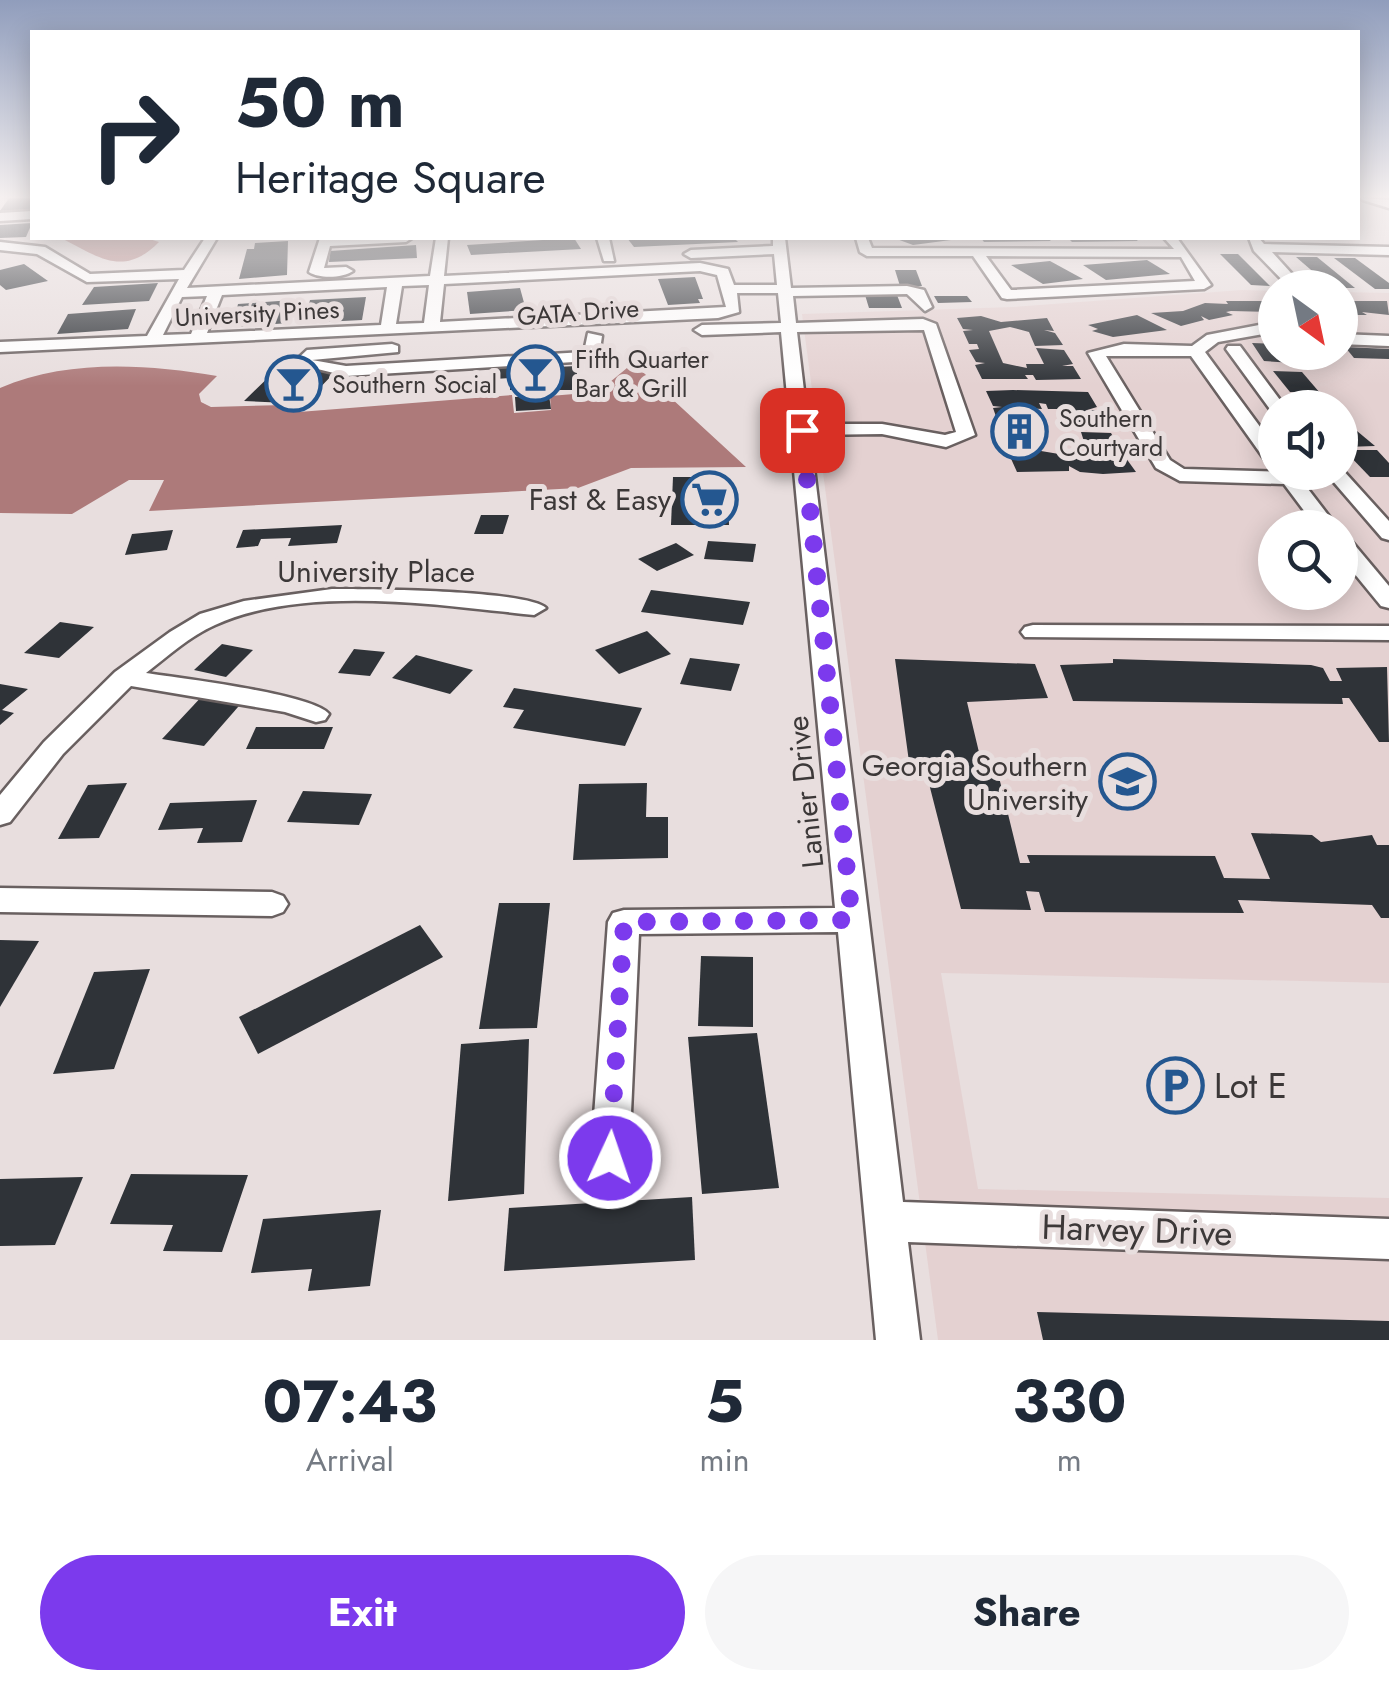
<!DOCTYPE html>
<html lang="en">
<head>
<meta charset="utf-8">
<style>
	:root { --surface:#fff; --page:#f6f6f7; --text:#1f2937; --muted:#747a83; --accent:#7c3aed }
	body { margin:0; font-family:Jost,sans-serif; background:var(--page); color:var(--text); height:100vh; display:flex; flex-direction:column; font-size:38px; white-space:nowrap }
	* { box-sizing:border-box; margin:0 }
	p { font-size:32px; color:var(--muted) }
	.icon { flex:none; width:55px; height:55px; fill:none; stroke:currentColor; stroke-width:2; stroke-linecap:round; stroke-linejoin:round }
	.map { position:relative; height:1340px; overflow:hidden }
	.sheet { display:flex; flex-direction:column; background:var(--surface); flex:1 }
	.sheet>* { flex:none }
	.top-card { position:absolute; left:30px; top:30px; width:1330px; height:210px; border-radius:0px; box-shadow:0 5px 25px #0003; background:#fff; color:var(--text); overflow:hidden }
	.needle { width:65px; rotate:147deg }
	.tools { position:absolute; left:1258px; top:270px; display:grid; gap:20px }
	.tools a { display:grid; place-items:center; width:100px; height:100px; border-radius:50%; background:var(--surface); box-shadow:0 5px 25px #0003; font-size:50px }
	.pin { position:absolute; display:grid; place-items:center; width:85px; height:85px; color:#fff; margin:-42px; border-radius:20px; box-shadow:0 5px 15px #0006 }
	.me { position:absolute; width:110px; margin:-55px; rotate:3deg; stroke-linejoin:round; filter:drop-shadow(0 0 8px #0008) }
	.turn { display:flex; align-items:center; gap:35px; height:210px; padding:0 40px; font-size:45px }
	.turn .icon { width:130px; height:130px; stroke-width:2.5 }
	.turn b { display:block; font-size:70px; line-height:85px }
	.eta { display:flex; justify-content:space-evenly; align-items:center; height:170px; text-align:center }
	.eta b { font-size:60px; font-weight:700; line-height:70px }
	.cta { display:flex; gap:20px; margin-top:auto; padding:20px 40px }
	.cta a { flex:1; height:115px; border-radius:60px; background:var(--accent); color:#fff; font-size:40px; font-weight:700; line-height:115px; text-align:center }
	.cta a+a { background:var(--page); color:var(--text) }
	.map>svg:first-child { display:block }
	.built { fill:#e4d1d1; fill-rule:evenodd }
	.water { fill:#ad7a7a }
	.building { fill:#2f3338 }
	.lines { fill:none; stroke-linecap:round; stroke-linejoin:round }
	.minor-casing { stroke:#696060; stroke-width:5 }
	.minor { fill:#fff; fill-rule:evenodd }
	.route { stroke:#7c3aed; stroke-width:18; stroke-dasharray:0 32.4 }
	.labels { text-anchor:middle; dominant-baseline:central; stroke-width:10; stroke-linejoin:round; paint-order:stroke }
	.far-street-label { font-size:25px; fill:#3c3838; stroke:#e8dede }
	.far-poi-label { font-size:25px; fill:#3c3838; stroke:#e8dede; text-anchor:start }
	.poi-label { font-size:30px; fill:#3c3838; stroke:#e8dede; text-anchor:end }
	.street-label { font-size:30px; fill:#3c3838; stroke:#e8dede }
	.near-poi-label { font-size:35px; fill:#3c3838; stroke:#e8dede; text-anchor:start }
	.near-street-label { font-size:35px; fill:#3c3838; stroke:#e8dede }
</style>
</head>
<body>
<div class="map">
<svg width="1389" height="1340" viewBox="0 0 1389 1340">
	<rect width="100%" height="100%" fill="#e8dede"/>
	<path class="built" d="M1242 290 1275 291V352H1340V292L1389 293V983L941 973 978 1189 1389 1198V1340H938L802 314 1013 307ZM1275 408H1340V472H1275ZM1275 528H1340V592H1275Z"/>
	<g class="water">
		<path d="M61 238H146L159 242C123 278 99 257 61 238Z"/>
		<path d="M633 363 746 467 631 468 578 488 149 511 164 480H129L72 514 0 513V388C67 359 146 364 217 376L199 394 201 402 211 407 284 405 299 412 512 395 514 413 551 410 550 396 598 392Z"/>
	</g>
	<g class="building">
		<path d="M9 198H32V209L0 211Z"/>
		<path d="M32 223 26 237 0 238V225Z"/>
		<path d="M574 238 581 249 471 255 467 245Z"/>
		<path d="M627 238H734L738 242 634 247Z"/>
		<path d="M894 238H945L951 240 913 245Z"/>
		<path d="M981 238H1047L1051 241 984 242Z"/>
		<path d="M1068 238H1134L1138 241 1072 242Z"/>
		<path d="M288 241 287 275 239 279 247 249H254L255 243Z"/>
		<path d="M416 245 417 258 329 262 330 251Z"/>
		<path d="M1220 254H1238L1270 286 1251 285Z"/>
		<path d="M1296 257H1317L1355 288H1332Z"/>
		<path d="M1334 258H1355L1389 283V289H1375Z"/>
		<path d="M1147 260 1170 274 1106 280 1083 265Z"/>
		<path d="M1050 261 1083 279 1043 284 1011 265Z"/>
		<path d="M24 264 48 281 6 290 0 285V270Z"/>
		<path d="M895 270H916L922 286H900Z"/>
		<path d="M695 277 703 299H698L700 303 668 305 658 279Z"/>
		<path d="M158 283 149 301 82 305 94 287Z"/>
		<path d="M520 288 526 310 470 314 467 292Z"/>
		<path d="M865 295H897L902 308H869Z"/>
		<path d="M934 296H967L972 302 938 303Z"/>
		<path d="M366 297 362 320 304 323 310 300Z"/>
		<path d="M293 300 289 323 232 327 238 304Z"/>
		<path d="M1226 301H1275V312L1231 311 1226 312 1233 315 1209 320 1201 316 1204 320 1181 326 1151 313 1183 311 1205 303 1228 304Z"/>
		<path d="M1340 301H1387L1389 315 1362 312 1367 315H1340Z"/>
		<path d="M136 309 128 329 57 334 68 314Z"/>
		<path d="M1137 315 1167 330 1113 337 1092 331 1098 329 1088 325Z"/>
		<path d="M981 316 1001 322 1047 318 1054 331 1044 330 1055 333 1063 345 1035 346 1029 332 1010 327 989 331 1003 363 1027 368 1026 364H1044L1036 348 1064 350 1073 364 1062 366H1073L1081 379 1036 380 1033 375H1025L1028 379H982L975 365 985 363 976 362 969 350 979 349 977 344H969L963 331 973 330 963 329 957 318Z"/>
		<path d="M1252 343 1275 344V352H1287L1294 363 1264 361Z"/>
		<path d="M1345 347 1389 349V359L1354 358Z"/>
		<path d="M537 364V368L576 366 579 390H510V378L495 379V366Z"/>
		<path d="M278 368 336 371 311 397H294L287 403 244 401Z"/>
		<path d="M1273 371 1302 372 1320 393 1290 392Z"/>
		<path d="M1013 390 1088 392 1097 407 1087 410H1098L1109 426 1079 427 1068 409H1048L1046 404 1039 403 1042 409 1025 408 1041 451 1071 456 1069 452 1087 451 1081 432 1111 433 1121 451 1110 450 1111 454H1123L1136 472 1103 474 1080 472 1069 466V471L1017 472 1008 452 1021 450 1011 449 1001 432H1012L1011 426 999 425 993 408 1002 407 993 406 986 391Z"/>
		<path d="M549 395 551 409 516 411 515 397Z"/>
		<path d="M1295 395 1325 396 1334 408H1305Z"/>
		<path d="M1340 421H1345L1375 446 1345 447 1340 443Z"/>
		<path d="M1344 450H1377L1389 463V477H1370Z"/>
		<path d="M673 477H727L729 525H671Z"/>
		<path d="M481 515H509L503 534H474Z"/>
		<path d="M342 525 337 543 288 546 291 538 261 539 258 546 236 548 243 530Z"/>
		<path d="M173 530 167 550 125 555 132 534Z"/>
		<path d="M708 541 756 544 753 562 704 559Z"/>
		<path d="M676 543 694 555 657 571 638 559Z"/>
		<path d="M651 590 750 602 743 625 641 612Z"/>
		<path d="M60 622 94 627 59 658 24 653Z"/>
		<path d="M647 631 671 654 619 674 595 650Z"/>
		<path d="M222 644 253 650 226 677 194 670Z"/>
		<path d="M354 649 385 652 370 676 338 673Z"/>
		<path d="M416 655 473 670 450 694 392 678Z"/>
		<path d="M690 658 740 664 731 691 680 684Z"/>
		<path d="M895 659 1035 664 1048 698 967 702 983 769H997L1020 863H1030L1027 855 1215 856 1224 878 1270 879 1251 833 1312 835 1321 842 1372 835 1377 845H1389V918H1381L1372 905 1238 900 1244 913 1045 912 1039 892 1026 891 1031 910 961 909 925 768 910 769Z"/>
		<path d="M1113 659 1311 665 1323 668 1330 681H1342L1336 668 1387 667 1389 742H1379L1349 698H1342L1343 704 1073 701 1060 665 1113 663Z"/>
		<path d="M0 684 28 689 2 710 14 713 0 725Z"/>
		<path d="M514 688 642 708 625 746 513 728 524 710 503 707Z"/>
		<path d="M205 693 245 699 204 746 162 739Z"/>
		<path d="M256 727H333L324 749H246Z"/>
		<path d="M127 783 99 838 58 839 88 785Z"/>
		<path d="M647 783 646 817H668V858L573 860 579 784Z"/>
		<path d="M303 791 372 794 359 825 287 822Z"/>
		<path d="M257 800 242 842 197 843 203 828 158 830 170 803Z"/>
		<path d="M499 903H550L537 1028 479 1029Z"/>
		<path d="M420 925 443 957 258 1054 239 1017Z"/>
		<path d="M0 940 39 941 0 1007Z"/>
		<path d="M701 956 753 957V1027L698 1026Z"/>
		<path d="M150 969 114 1069 53 1074 94 972Z"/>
		<path d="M757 1033 779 1188 702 1194 688 1037Z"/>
		<path d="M529 1039 524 1194 448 1201 461 1044Z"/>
		<path d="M131 1174 248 1175 222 1252 163 1251 173 1225 110 1224Z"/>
		<path d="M83 1177 55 1245 0 1246V1179Z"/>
		<path d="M692 1197 695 1260 504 1271 509 1208Z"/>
		<path d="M381 1210 370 1286 308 1291 312 1269 251 1273 263 1219Z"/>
		<path d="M1037 1312 1389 1321V1340H1043Z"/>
	</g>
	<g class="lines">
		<defs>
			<g id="minor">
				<path d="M1361 198 1389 200V208L1363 200Z"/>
				<path d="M32 211V219L0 221V213Z"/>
				<path d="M205 238H217L187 288 430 276 436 238H448L444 276 700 263 728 269 734 285H777L774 254 691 258 684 254 691 250 773 246V238H785L791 288 907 286 924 290 932 307 925 311 907 294 793 296 796 323 923 319 936 324 975 435 946 447 882 434 810 435 903 1202 1389 1219V1259L908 1242 920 1340H876L838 932 639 934 629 1158 624 1171 610 1176 596 1171 591 1158 608 922 613 913 624 910 835 908 781 332 702 335 694 330 702 325 781 323 778 293H737L739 312 718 318 0 352V342L147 336 179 279 87 282 37 254 0 250V242L45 247 90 274 184 270ZM700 271 717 275 726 307 440 322 444 284ZM429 285 424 323 396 324 402 286ZM387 287 381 325 207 333 222 295ZM207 296 191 334 163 335 182 297ZM924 330 956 432 945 435 882 424H808L797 332Z"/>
				<path d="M320 238H412L406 242 330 246 324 268 346 267 353 271C343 278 319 279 309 272Z"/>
				<path d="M597 238H609L614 261H604Z"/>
				<path d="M856 238H868L872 248 1174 249 1164 238H1177L1211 285 1204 289 1007 299 1002 298 973 256H867L860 252ZM986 256 1181 257 1195 281 1011 290Z"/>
				<path d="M1249 238H1259L1264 244 1389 247V255L1272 252 1302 285 1290 288 1254 251Z"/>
				<path d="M1275 322V332L1218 342 1205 352 1275 447V466L1268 464 1191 356H1106L1170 460 1184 469 1295 472 1338 528H1317L1284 484 1180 481 1156 468 1088 353 1124 344 1192 346 1207 335Z"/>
				<path d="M588 333 602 336 599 356 591 361 346 376 293 363 307 350 392 344 398 346V352L312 360 346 366 584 352Z"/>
				<path d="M1340 334 1389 336V346L1340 344Z"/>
				<path d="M1228 346H1240L1286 408H1275L1272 412 1226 349Z"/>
				<path d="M1341 468 1389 521V540L1382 538 1325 472H1340Z"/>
				<path d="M1340 536 1348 537 1389 586V608L1381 606 1340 556Z"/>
				<path d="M332 589C366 589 527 590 546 608L534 615C439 605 305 584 215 625 190 636 168 656 146 673 179 678 313 694 329 714L325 720 316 722 285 712 131 686 63 754 10 822 0 825V795L44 742 115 672 170 632 200 614 244 601Z"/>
				<path d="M1033 625 1389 626V640L1025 637 1021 632 1025 627Z"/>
				<path d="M0 888 272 892 283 896 288 904 283 912 272 916 0 912Z"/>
			</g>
		</defs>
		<use href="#minor" class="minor-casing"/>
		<use href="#minor" class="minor"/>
	</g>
	<linearGradient id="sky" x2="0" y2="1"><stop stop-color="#909dbc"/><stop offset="0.51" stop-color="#f5f0f0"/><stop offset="1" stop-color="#f5f0f0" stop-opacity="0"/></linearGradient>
	<rect width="1389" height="386" fill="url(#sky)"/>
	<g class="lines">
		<path class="route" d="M610 1158 624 922 852 920 802 430"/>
	</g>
	<defs>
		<symbol id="bar-ring" viewBox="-11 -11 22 22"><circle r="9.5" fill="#e8dede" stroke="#245790" stroke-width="1.5"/><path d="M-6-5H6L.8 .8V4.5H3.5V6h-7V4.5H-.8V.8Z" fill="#245790"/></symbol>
		<symbol id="building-ring" viewBox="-11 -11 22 22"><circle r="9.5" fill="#e8dede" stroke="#245790" stroke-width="1.5"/><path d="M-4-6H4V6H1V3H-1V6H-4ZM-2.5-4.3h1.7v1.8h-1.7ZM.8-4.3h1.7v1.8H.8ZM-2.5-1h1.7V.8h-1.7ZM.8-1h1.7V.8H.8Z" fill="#245790"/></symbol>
		<symbol id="supermarket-ring" viewBox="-11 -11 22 22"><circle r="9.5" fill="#e8dede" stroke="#245790" stroke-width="1.5"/><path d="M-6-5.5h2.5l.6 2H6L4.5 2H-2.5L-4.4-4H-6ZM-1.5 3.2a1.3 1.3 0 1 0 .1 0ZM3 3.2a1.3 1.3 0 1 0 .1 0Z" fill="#245790"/></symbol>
		<symbol id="university-ring" viewBox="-11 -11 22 22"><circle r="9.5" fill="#e8dede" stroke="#245790" stroke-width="1.5"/><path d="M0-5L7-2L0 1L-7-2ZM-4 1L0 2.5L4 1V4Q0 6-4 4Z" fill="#245790"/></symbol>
		<symbol id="parking-ring" viewBox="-11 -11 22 22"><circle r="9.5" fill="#e8dede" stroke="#245790" stroke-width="1.5"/><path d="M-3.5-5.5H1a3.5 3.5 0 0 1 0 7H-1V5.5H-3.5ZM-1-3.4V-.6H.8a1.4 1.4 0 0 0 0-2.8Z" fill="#245790"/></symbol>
	</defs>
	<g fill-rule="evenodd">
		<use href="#bar-ring" x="504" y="342" width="63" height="63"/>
		<use href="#bar-ring" x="262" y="352" width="63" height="63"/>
		<use href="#building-ring" x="988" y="400" width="63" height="63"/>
		<use href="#supermarket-ring" x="678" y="468" width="63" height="63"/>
		<use href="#university-ring" x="1096" y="750" width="63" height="63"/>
		<use href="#parking-ring" x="1144" y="1054" width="63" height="63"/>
	</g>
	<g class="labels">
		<g class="far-street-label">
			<text transform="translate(578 312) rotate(-4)">GATA Drive</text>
			<text transform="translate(257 313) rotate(-3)">University Pines</text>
		</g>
		<g class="far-poi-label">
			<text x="575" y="359">Fifth Quarter<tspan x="575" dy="29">Bar &amp; Grill</tspan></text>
			<text x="332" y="384">Southern Social</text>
			<text x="1059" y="418">Southern<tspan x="1059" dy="29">Courtyard</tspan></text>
		</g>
		<g class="poi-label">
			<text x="671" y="499">Fast &amp; Easy</text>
			<text x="1088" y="765">Georgia Southern<tspan x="1088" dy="34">University</tspan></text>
		</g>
		<g class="street-label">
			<text x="376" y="571">University Place</text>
			<text transform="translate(805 792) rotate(-96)">Lanier Drive</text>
		</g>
		<g class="near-poi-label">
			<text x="1214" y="1086">Lot E</text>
		</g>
		<g class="near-street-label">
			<text transform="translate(1137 1230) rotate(2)">Harvey Drive</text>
		</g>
	</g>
</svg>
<div class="tools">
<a><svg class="needle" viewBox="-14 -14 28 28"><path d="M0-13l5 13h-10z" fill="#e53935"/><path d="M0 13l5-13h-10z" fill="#747a83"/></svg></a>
<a><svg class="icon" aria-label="sound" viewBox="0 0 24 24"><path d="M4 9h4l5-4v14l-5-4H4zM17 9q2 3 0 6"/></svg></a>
<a><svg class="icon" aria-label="search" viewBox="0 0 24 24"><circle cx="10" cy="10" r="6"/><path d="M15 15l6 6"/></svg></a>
</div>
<div class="pin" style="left:802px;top:430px;background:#d93025"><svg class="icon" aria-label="arrive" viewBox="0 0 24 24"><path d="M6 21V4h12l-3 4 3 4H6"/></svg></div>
<svg class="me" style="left:610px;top:1158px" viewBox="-20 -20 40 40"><circle r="17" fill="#7c3aed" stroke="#fff" stroke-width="3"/><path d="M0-11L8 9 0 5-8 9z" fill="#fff"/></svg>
<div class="top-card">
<div class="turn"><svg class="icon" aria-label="right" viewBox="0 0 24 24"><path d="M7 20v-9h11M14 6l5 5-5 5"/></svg><div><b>50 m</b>Heritage Square</div></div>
</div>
</div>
<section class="sheet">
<div class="eta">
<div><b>07:43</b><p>Arrival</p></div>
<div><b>5</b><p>min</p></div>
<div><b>330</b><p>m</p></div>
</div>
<div class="cta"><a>Exit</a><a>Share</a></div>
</section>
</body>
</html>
